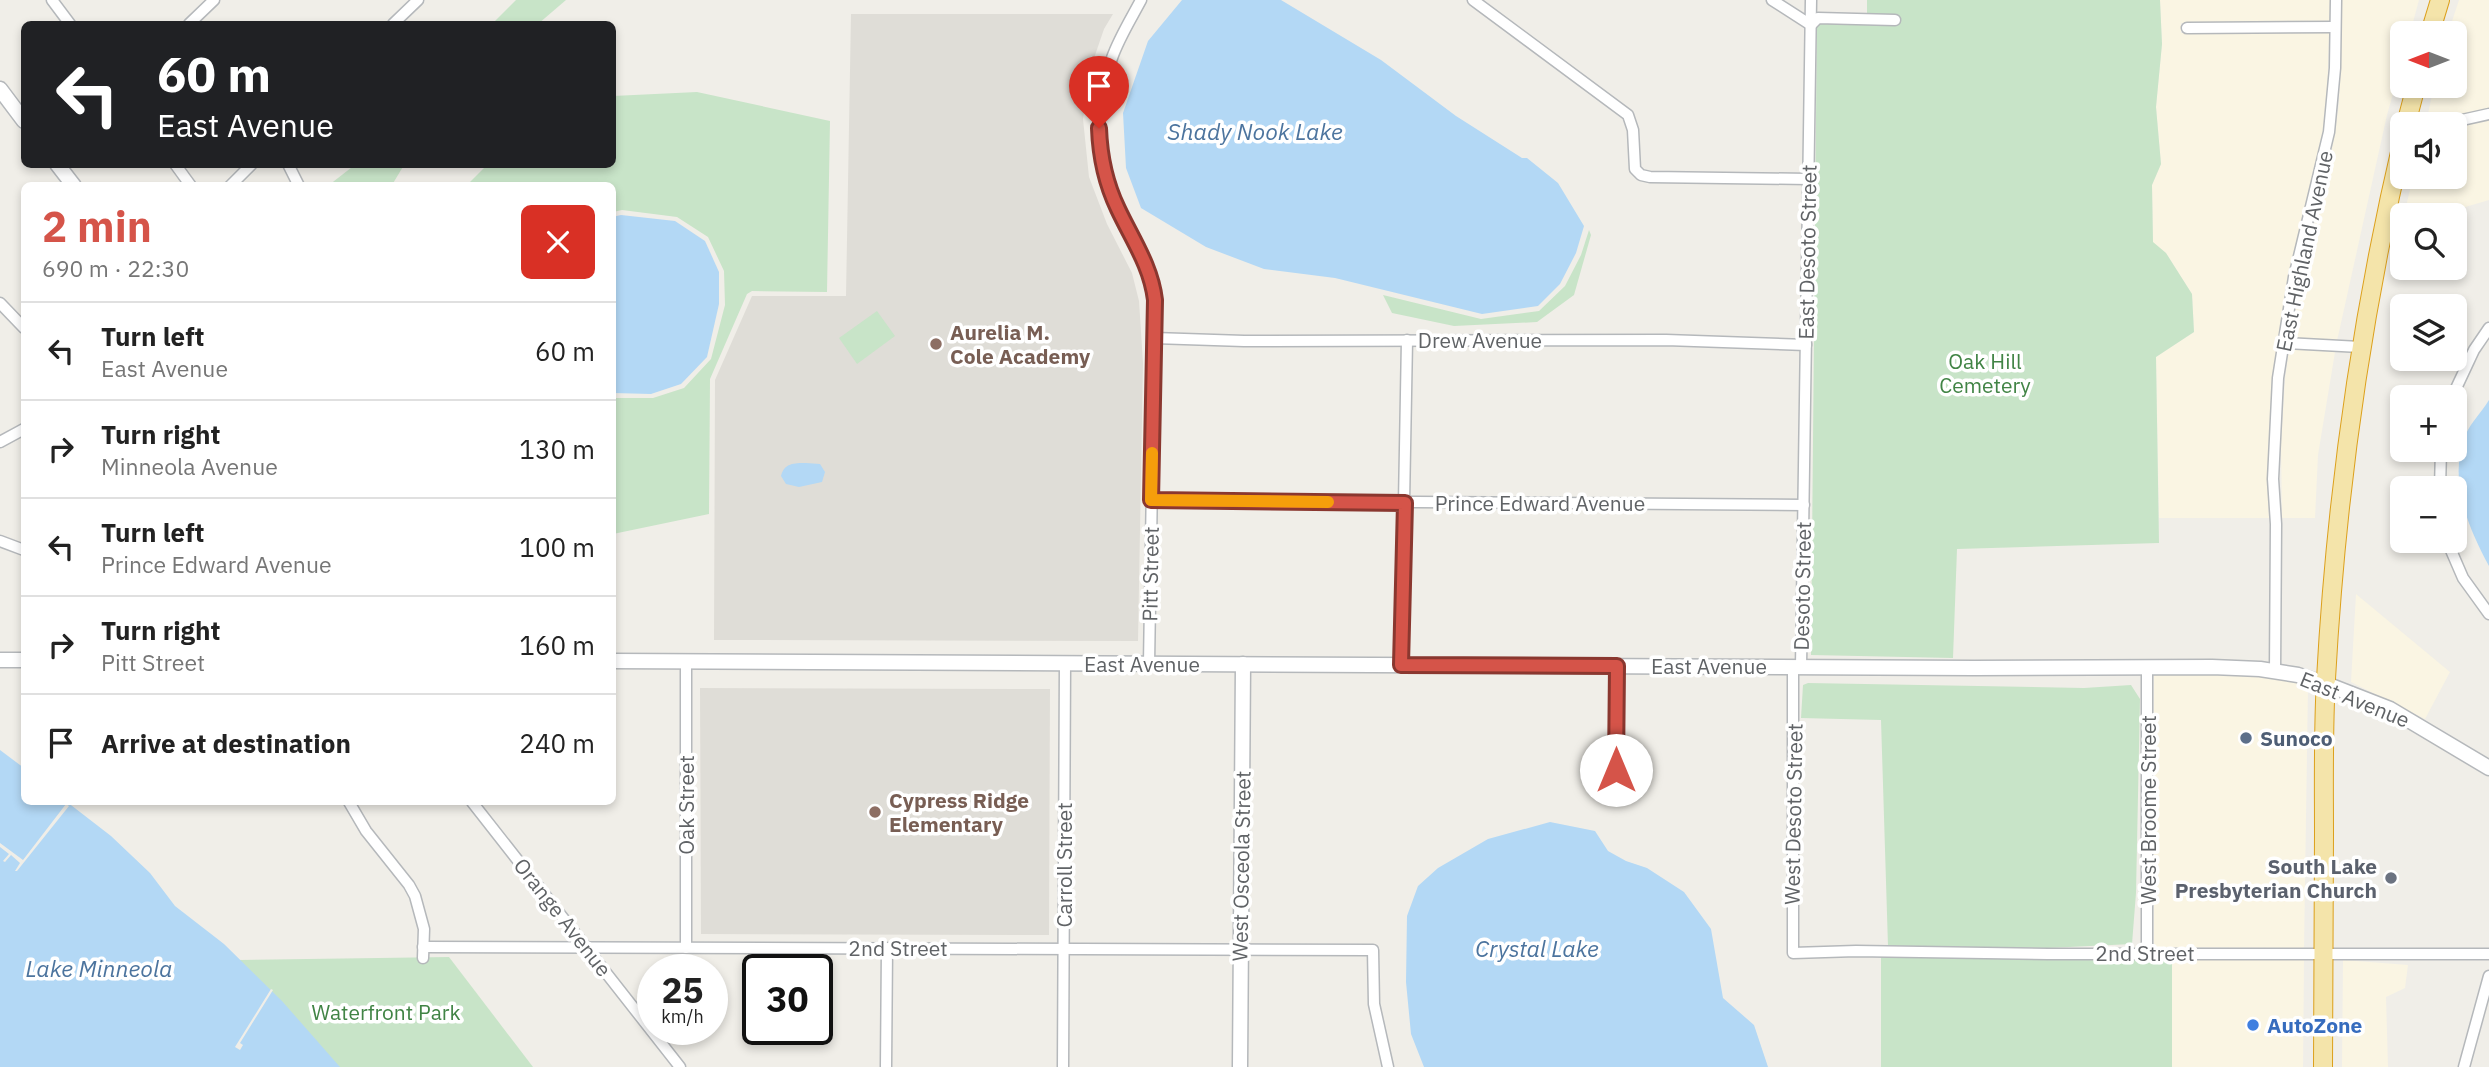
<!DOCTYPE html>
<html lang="en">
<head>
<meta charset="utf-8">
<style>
	:root { --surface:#fff; --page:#f2f2f2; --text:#222; --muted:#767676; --line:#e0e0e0; --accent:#d55449 }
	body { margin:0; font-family:"IBM Plex Sans",sans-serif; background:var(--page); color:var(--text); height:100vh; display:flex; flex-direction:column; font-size:26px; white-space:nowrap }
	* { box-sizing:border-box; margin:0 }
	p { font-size:23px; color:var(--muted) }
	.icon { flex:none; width:38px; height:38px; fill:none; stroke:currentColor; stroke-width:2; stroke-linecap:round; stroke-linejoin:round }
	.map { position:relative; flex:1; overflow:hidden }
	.side { position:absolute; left:21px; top:182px; width:595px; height:623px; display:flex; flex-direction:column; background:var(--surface); border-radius:10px; box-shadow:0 4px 10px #0003 }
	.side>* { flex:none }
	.hud { position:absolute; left:21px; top:21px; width:595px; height:147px; border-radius:10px; box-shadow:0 4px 10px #0003; background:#202124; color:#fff; overflow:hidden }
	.needle { width:46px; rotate:270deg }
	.controls { position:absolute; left:2390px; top:21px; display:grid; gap:14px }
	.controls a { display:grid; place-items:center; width:77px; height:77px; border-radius:10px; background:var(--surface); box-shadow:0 4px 10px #0003; font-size:35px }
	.speed { position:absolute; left:637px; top:954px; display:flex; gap:14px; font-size:35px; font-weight:700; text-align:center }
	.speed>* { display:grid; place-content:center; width:91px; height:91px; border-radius:50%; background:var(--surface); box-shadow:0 4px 10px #0003; line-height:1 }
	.speed small { font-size:18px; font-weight:400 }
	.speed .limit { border:4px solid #111; border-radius:10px; background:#fff; color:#111 }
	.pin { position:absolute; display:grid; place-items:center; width:60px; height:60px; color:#fff; margin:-72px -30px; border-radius:50% 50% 50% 0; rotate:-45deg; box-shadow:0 0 7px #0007 }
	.pin .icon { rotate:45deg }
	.me { position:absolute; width:77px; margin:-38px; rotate:0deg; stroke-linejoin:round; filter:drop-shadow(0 0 5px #0008) }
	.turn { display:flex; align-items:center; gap:24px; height:147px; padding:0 21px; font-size:32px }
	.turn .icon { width:91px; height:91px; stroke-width:2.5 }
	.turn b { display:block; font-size:49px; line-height:60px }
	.round { display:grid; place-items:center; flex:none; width:74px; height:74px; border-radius:10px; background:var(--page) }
	.overview { display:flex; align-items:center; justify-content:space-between; height:119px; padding:0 21px }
	h1 { font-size:42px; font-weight:700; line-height:52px; color:var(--accent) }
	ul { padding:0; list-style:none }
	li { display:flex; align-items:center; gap:21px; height:98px; padding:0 21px; border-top:2px solid var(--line) }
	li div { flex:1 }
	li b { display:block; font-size:26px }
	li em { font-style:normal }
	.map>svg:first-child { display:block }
	.commercial { fill:#faf5e3 }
	.education { fill:#dfddd7 }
	.green { fill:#c8e4c8 }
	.water { fill:#b3d8f5 }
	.pier { fill:#f0eee8 }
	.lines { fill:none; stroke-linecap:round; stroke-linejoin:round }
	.minor-casing { stroke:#b5b8bb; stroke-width:13 }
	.tertiary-casing { stroke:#b5b8bb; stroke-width:17 }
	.trunk-casing { stroke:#dca01c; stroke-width:20 }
	.minor { stroke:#fff; stroke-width:10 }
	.tertiary { stroke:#fff; stroke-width:14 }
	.trunk { stroke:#f4e4aa; stroke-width:18 }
	.route-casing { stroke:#8a372f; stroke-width:18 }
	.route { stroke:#d55449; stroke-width:12 }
	.slow { stroke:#f59e0b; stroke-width:12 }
	.education-dot { fill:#8d6e63; stroke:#fff; stroke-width:2.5 }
	.service-dot { fill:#5c6f8a; stroke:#fff; stroke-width:2.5 }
	.worship-dot { fill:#6b7280; stroke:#fff; stroke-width:2.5 }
	.shop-dot { fill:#3f7fe0; stroke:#fff; stroke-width:2.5 }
	.labels { text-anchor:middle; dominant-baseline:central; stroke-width:7; stroke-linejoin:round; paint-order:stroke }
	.street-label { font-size:21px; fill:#606366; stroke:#fff }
	.education-label { font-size:21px; font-weight:bold; fill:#785e54; stroke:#fff; text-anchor:start }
	.park-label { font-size:21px; fill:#418445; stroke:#fff }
	.service-label { font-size:21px; font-weight:bold; fill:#4e5e75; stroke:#fff; text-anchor:start }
	.worship-label { font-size:21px; font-weight:bold; fill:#5b616d; stroke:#fff; text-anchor:end }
	.shop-label { font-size:21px; font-weight:bold; fill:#366cbe; stroke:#fff; text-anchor:start }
	.water-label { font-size:23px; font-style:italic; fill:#4c749e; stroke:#fff }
</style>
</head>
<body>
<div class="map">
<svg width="2489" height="1067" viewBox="0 0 2489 1067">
	<rect width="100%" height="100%" fill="#f0eee8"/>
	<g class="commercial">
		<path d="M2160 0H2330L2329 22 2181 23V33H2329L2327 102 2323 131 2316 168 2288 276 2272 378 2267 479 2269 518H2159L2156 357 2194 332 2192 294 2166 253 2153 243 2152 185 2161 164 2156 107 2162 44Z"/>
		<path d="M2342 0H2419L2410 33H2403V58L2387 115 2337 341 2291 338 2301 278 2328 170 2335 133 2339 103Z"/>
		<path d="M2459 0H2489V108L2426 123 2434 86H2455V33H2448Z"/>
		<path d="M2489 120V200L2438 215H2404L2413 177H2455V127Z"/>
		<path d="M2289 349 2335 352 2318 455 2315 518H2282L2281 445 2285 379Z"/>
		<path d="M2356 594 2450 672 2425 719 2351 682Z"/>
		<path d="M2154 673H2209L2269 676 2308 684 2304 948 2154 947Z"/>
		<path d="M2172 958 2304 959 2303 1067H2172Z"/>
		<path d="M2343 960 2408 965 2405 988 2386 997 2388 1067H2342Z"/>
	</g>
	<g class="education">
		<path d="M851 14H1113L1104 29 1091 67 1083 119 1089 177 1107 224 1132 273 1139 301 1143 363 1138 641 714 640 715 380 752 296H846Z"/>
		<path d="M700 688 1050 689 1049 935 701 934Z"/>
	</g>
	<g class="green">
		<path d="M516 0H566L538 24H492Z"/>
		<path d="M1867 0H2160L2162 44 2156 107 2161 164 2152 185 2153 242 2166 253 2192 294 2194 332 2156 357 2159 543 1957 549 1953 658 1811 655 1817 13 1867 14Z"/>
		<path d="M697 92 830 121 827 292 752 291 747 294 710 379 709 514 613 534V398H653L684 388 711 359 725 305 724 271 708 237 677 217 622 210 613 212 612 186 467 185 487 165 612 164 613 96Z"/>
		<path d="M356 164H404V165L392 185H329Z"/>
		<path d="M1589 230 1591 235 1574 295 1537 322 1454 326 1392 313 1383 295 1481 319 1539 311 1565 286 1581 255Z"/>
		<path d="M877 311 895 336 857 364 839 338Z"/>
		<path d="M1808 683 2084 688 2131 685 2140 699 2136 893 2132 944 2048 948 1888 946 1881 720 1801 718 1803 685Z"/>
		<path d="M449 957 533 1067H328L238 960Z"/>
		<path d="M1881 957 2048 959 2172 958V1067H1881Z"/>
	</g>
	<g class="water">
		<path d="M1182 0H1281L1381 60 1456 116 1522 158H1527L1558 183 1584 226 1576 253 1560 284 1538 306 1482 314 1335 278 1264 269 1206 247 1141 208 1126 168 1123 113 1148 41Z"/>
		<path d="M621 215 675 221 705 241 719 272V304L707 357 681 384 651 394 613 393 612 217Z"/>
		<path d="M2489 400V566C2468 527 2448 481 2465 436 2471 422 2481 413 2489 400Z"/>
		<path d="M806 463 820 464 825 472 822 482 799 487 786 484 781 476C784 463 794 463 806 463Z"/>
		<path d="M0 750 24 768V802H67L111 836 150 873 175 906 224 944 282 1001 340 1067H0Z"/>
		<path d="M1550 822 1595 831 1608 851 1626 861 1647 868 1684 892 1711 929 1723 998 1754 1025 1768 1067H1424L1411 1034 1406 982 1407 916 1418 886 1438 868 1488 839Z"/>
	</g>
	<g class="pier">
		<path d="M66 804 69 806 17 871H15L20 863 11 855 5 862 3 861 9 854 0 847V843L23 860Z"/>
		<path d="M271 989 273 990 240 1043 243 1045 240 1050 235 1047Z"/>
	</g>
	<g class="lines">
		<defs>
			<g id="minor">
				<path d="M52 0 70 24"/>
				<path d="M1141 0C1131 19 1119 38 1112 58 1093 106 1095 159 1116 206 1131 238 1151 263 1155 300L1149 664"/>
				<path d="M1473 0 1628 115 1633 130 1635 169 1641 175 1650 177 1809 179"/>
				<path d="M1772 0 1811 25 1818 18 1895 20"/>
				<path d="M189 24 214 0"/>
				<path d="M393 24 418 0"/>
				<path d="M2187 28 2335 27"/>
				<path d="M2444 124 2489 114"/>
				<path d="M175 164 191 186"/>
				<path d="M288 164 299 186"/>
				<path d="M230 186 252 164"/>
				<path d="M0 303 24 328"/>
				<path d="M1154 338 1244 341 1666 340 1806 345"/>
				<path d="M2284 343 2360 347"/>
				<path d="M2452 397 2474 350 2489 328"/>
				<path d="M0 442 24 429"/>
				<path d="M2440 488 2441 450"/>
				<path d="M1151 500 1804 505"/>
				<path d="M0 541 24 550"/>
				<path d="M2447 541 2463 578 2489 614"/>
				<path d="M686 661V948"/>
				<path d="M1401 665 1407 340"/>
				<path d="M1793 667V953L1856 951 2048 954H2489"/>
				<path d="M1801 667 1811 0"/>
				<path d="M2275 671 2276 524 2273 479 2278 378 2294 277 2329 132 2335 68 2336 0"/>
				<path d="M1616 770 1617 666"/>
				<path d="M349 802 366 831 409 885 415 896 424 929 423 958"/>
				<path d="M472 802 680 1067"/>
				<path d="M423 947 1373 950 1374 1004 1388 1067"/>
				<path d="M2147 952V668"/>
				<path d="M886 1067 887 948"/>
				<path d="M1063 1067 1065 663"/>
				<path d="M2464 1067 2489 976"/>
			</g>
			<g id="tertiary">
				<path d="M0 89 24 121"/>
				<path d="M57 164 74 186"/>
				<path d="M0 660H24"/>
				<path d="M612 661 1974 668 2212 667 2260 669 2298 675 2326 684 2390 709 2489 768"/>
				<path d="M1240 1067 1243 664"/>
			</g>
			<g id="trunk">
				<path d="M2430 33 2440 0"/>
				<path d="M2406 124 2416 86"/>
				<path d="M2323 1067C2323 989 2324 911 2324 833 2324 782 2323 731 2326 679 2336 497 2361 317 2403 139"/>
			</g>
		</defs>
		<use href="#minor" class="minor-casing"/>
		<use href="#tertiary" class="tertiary-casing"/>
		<use href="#trunk" class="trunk-casing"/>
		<use href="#minor" class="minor"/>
		<use href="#tertiary" class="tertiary"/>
		<use href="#trunk" class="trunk"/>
	</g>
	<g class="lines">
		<defs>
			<path id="route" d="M1099 128C1100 157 1105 182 1118 209 1132 239 1151 266 1155 300L1151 500 1405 503 1401 665 1617 666 1616 770"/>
		</defs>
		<use href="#route" class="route-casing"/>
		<use href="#route" class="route"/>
		<path class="slow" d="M1152 453 1151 500 1328 502"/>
	</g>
	<g class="education-dot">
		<circle cx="936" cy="344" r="7"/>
		<circle cx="875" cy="812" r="7"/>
	</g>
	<circle class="service-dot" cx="2246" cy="738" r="7"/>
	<circle class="worship-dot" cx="2391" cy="878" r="7"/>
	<circle class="shop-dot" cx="2253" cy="1025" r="7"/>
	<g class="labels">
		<g class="street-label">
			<text transform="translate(2304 251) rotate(-78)">East Highland Avenue</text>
			<text transform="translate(1807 252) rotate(-89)">East Desoto Street</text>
			<text x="1480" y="340">Drew Avenue</text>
			<text x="1540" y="503">Prince Edward Avenue</text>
			<text transform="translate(1150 574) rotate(-89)">Pitt Street</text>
			<text transform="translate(1802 586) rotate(-89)">Desoto Street</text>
			<text x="1142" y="664">East Avenue</text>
			<text x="1709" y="666">East Avenue</text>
			<text transform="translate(2355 699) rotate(22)">East Avenue</text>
			<text transform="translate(686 805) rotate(-90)">Oak Street</text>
			<text transform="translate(2148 810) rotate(-90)">West Broome Street</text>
			<text transform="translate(1793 814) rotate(-89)">West Desoto Street</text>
			<text transform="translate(1064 865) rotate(-90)">Carroll Street</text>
			<text transform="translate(1241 866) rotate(-89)">West Osceola Street</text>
			<text transform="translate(563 917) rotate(52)">Orange Avenue</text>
			<text x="898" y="948">2nd Street</text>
			<text x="2145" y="953">2nd Street</text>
		</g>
		<g class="education-label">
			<text x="950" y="332">Aurelia M.<tspan x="950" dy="24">Cole Academy</tspan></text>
			<text x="889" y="800">Cypress Ridge<tspan x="889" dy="24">Elementary</tspan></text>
		</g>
		<g class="park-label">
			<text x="1985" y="361">Oak Hill<tspan x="1985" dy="24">Cemetery</tspan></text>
			<text x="386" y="1012">Waterfront Park</text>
		</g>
		<g class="service-label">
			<text x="2260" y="738">Sunoco</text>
		</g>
		<g class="worship-label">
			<text x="2377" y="866">South Lake<tspan x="2377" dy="24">Presbyterian Church</tspan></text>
		</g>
		<g class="shop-label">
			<text x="2267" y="1025">AutoZone</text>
		</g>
		<g class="water-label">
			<text x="1255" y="131">Shady Nook Lake</text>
			<text x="1537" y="948">Crystal Lake</text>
			<text x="99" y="968">Lake Minneola</text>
		</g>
	</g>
</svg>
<div class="controls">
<a><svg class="needle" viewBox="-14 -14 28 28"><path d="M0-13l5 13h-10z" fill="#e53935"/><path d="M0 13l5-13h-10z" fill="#767676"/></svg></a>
<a><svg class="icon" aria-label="sound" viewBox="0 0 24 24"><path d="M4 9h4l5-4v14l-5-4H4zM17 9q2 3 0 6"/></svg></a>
<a><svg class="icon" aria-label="search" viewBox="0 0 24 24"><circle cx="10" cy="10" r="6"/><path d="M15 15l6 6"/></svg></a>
<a><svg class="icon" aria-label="layers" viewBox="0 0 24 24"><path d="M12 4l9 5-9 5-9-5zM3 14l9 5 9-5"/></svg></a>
<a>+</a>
<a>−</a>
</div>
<div class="speed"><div>25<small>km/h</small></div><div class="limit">30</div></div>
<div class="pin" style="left:1099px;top:128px;background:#d93025"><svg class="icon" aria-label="arrive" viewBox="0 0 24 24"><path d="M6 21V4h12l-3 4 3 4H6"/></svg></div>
<svg class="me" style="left:1616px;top:770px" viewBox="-20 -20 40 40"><circle r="19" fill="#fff"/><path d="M0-13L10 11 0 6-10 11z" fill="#d55449"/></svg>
<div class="hud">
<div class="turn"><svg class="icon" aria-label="left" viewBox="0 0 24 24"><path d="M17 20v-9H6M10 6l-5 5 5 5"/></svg><div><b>60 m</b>East Avenue</div></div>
</div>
<section class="side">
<div class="overview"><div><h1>2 min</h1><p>690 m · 22:30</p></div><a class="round" style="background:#d93025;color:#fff"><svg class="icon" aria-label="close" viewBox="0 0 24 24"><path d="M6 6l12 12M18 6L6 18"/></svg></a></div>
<ul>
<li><svg class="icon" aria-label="left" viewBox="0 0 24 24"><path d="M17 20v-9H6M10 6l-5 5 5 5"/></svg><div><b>Turn left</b><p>East Avenue</p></div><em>60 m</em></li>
<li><svg class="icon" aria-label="right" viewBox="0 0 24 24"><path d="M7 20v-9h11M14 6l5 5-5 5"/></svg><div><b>Turn right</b><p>Minneola Avenue</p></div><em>130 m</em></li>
<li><svg class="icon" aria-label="left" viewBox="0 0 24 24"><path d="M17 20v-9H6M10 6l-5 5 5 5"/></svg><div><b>Turn left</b><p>Prince Edward Avenue</p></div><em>100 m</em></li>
<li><svg class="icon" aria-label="right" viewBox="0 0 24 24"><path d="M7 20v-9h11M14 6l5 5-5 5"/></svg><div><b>Turn right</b><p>Pitt Street</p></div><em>160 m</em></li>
<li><svg class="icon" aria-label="arrive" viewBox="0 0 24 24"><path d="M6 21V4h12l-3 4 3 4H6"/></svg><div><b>Arrive at destination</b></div><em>240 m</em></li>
</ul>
</section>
</div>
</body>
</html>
